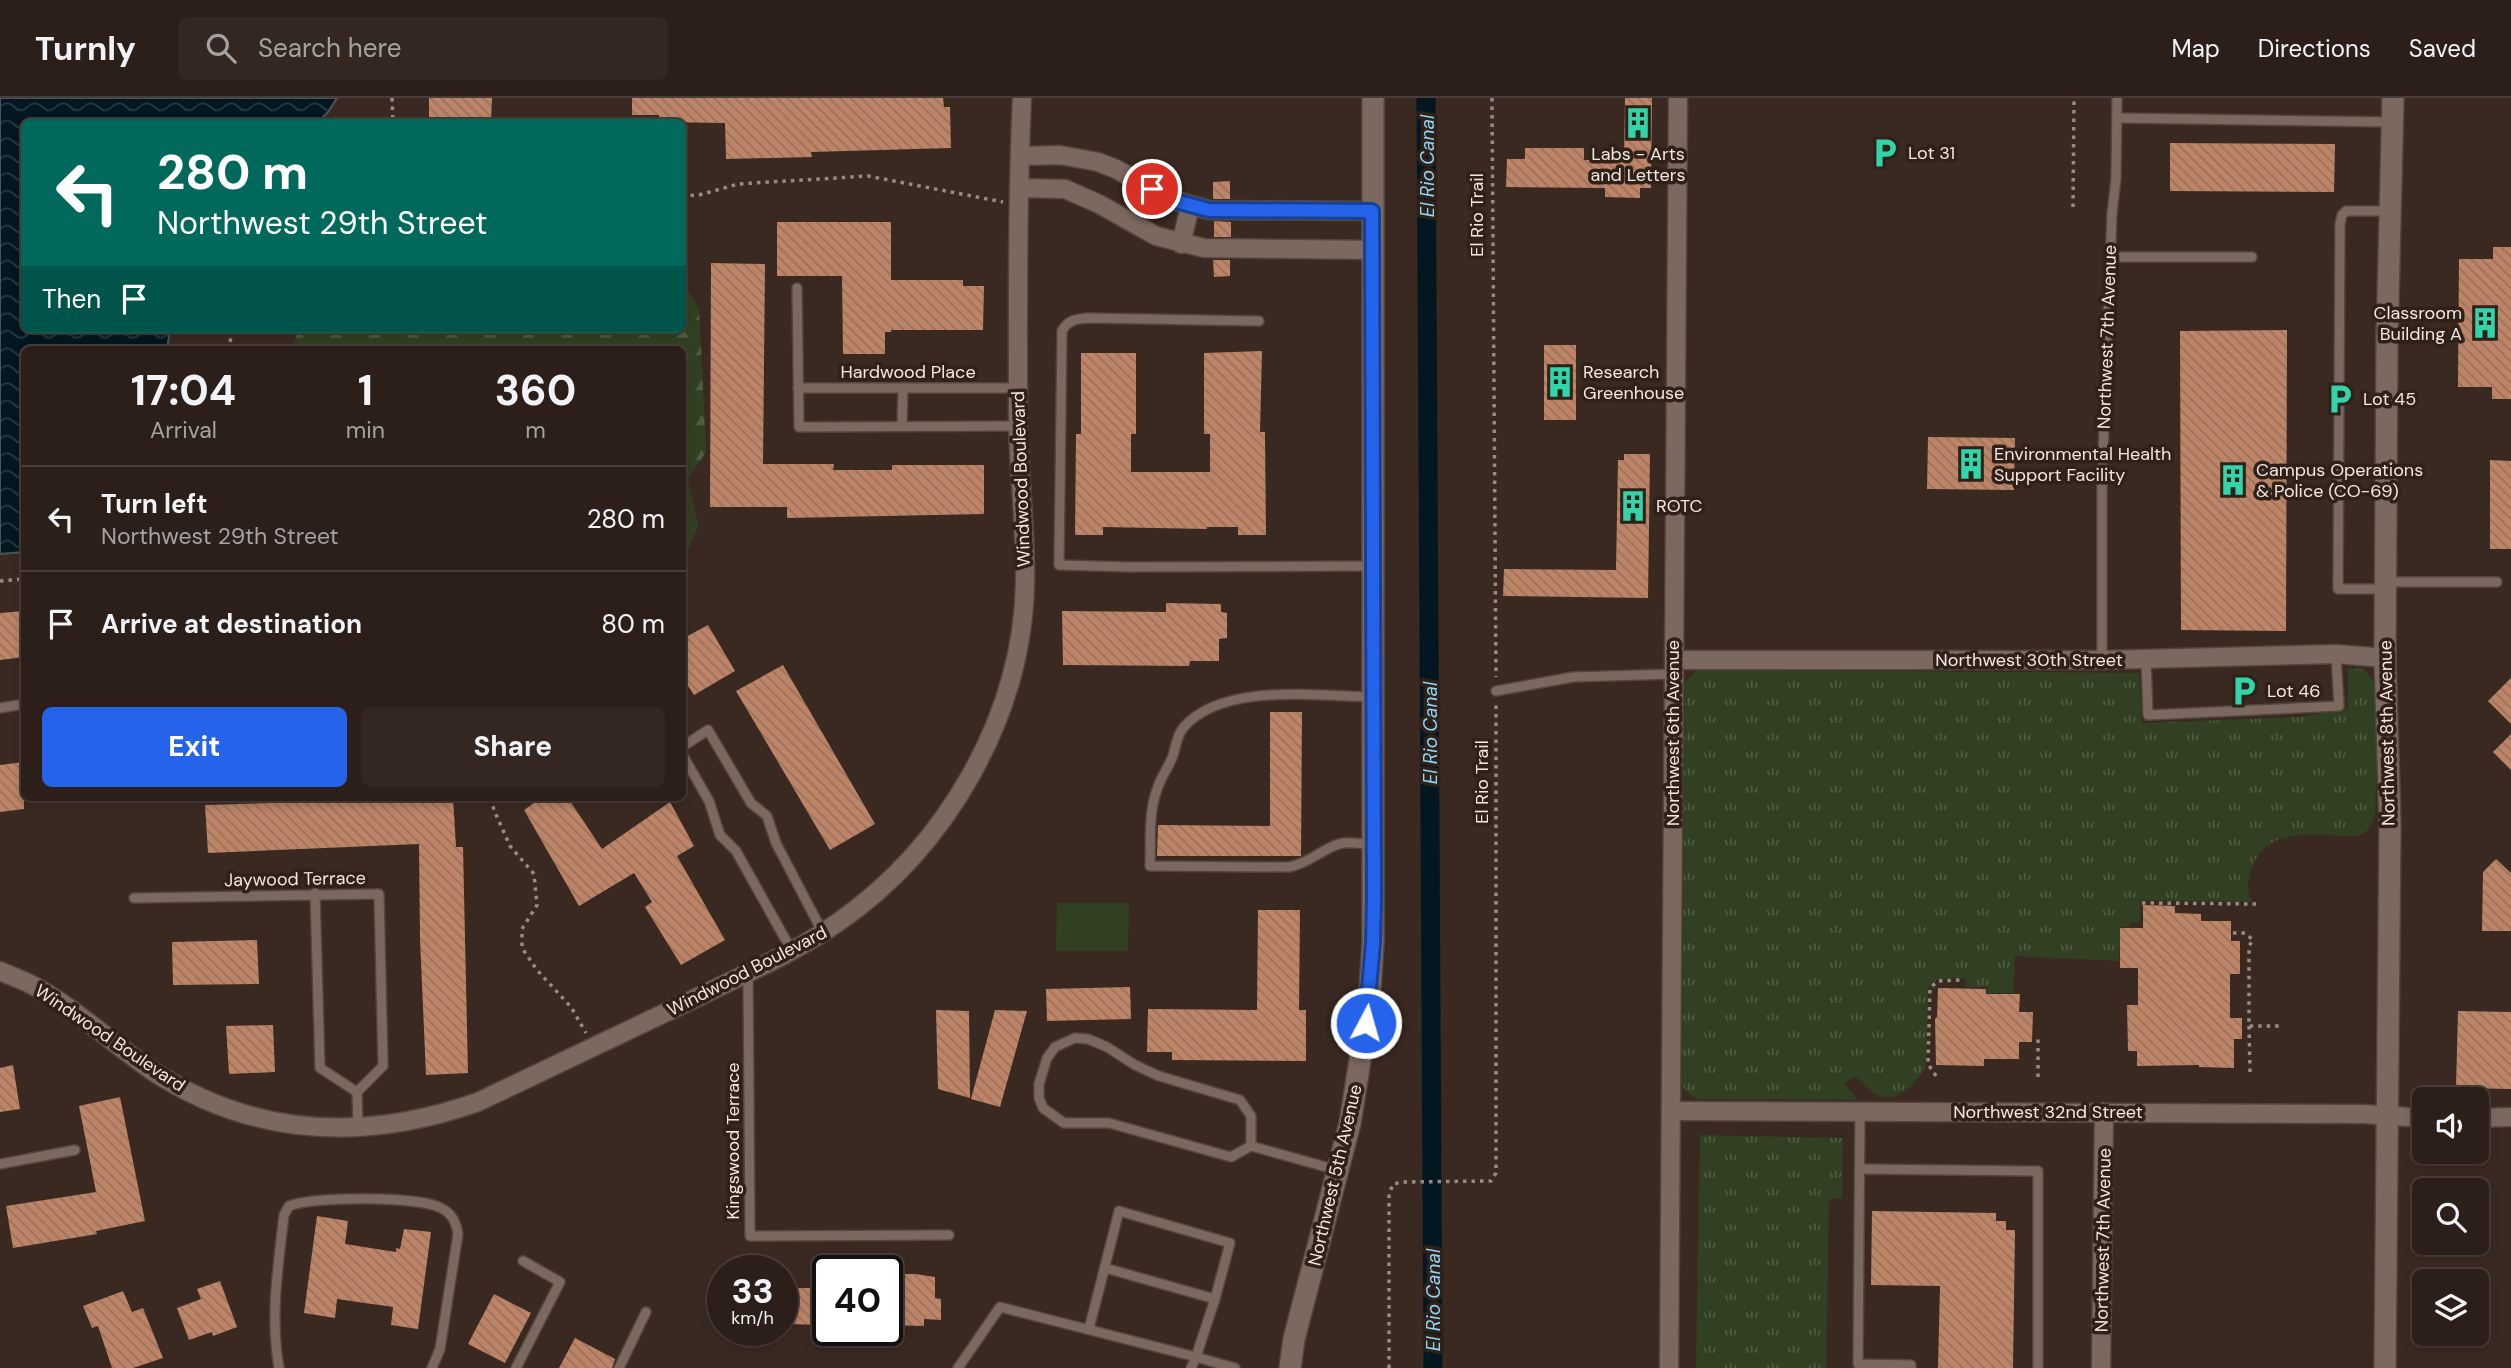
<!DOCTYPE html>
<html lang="en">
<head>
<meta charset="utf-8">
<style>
	:root { --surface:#2c1f19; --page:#342722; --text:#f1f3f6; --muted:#a6a2a2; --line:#483d38; --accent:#2563eb }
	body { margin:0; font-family:"DM Sans",sans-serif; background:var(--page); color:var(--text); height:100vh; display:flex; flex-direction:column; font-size:26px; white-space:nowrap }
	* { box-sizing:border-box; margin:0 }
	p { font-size:23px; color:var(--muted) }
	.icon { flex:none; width:38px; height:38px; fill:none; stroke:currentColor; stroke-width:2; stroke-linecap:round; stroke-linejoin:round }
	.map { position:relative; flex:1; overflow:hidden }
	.sheet { position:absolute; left:21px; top:248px; width:665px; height:455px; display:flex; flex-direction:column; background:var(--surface); border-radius:10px; box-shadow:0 4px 10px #0003,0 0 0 2px var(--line) }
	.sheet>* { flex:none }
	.top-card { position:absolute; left:21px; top:21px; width:665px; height:214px; border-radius:10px; box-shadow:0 4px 10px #0003,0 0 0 2px var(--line); background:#00695c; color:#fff; overflow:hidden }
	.buttons { position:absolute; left:2412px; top:989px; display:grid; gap:14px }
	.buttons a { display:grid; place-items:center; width:77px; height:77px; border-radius:10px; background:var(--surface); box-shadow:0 4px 10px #0003,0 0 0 2px var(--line); font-size:35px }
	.speed { position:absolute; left:707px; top:1157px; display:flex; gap:14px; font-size:35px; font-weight:700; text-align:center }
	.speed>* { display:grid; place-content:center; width:91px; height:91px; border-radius:50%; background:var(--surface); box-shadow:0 4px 10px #0003,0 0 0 2px var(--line); line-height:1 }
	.speed small { font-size:18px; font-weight:400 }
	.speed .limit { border:4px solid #111; border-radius:10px; background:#fff; color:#111 }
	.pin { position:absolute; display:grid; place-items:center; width:60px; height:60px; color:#fff; margin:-30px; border:4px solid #fff; border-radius:50%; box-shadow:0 2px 7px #0007 }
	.me { position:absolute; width:77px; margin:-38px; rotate:6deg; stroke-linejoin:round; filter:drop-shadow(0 0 5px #0008) }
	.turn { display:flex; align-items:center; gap:24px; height:147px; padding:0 21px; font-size:32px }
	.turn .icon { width:91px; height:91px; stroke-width:2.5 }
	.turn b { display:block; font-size:49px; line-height:60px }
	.then { display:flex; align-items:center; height:66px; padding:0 21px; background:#0003; gap:14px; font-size:26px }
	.eta { display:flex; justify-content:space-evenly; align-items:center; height:119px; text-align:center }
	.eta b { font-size:42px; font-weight:700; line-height:49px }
	.action { display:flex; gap:14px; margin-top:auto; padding:14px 21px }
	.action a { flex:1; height:80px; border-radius:10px; background:var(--accent); color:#fff; font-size:28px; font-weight:700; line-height:80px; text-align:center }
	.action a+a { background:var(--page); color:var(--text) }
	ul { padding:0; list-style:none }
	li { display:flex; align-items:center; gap:21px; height:105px; padding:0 21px; border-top:2px solid var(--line) }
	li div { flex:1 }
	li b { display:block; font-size:26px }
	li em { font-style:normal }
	header { display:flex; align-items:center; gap:42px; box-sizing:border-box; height:98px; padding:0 35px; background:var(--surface); border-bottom:2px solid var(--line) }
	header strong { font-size:33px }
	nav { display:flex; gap:38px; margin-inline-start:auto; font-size:24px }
	.search { width:490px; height:63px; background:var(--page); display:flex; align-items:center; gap:18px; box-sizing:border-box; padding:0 24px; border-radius:10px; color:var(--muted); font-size:26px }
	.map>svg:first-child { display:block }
	.grass { fill:url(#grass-tufts) }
	.forest { fill:url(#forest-firs) }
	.park { fill:#314022 }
	.water { fill:url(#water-waves); stroke:#4a555a; stroke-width:2 }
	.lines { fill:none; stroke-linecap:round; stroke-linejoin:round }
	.canal { stroke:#031720; stroke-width:19 }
	.building { fill:url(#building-back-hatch) }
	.lane-casing { stroke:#52453d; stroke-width:12 }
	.street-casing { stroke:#52453d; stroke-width:21 }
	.secondary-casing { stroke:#52453d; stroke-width:24 }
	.path { stroke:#998b84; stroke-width:3.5; stroke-dasharray:3.5 5; stroke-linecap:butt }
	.lane { stroke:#7b685f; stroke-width:9 }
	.street { stroke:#7b685f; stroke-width:18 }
	.secondary { stroke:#7b685f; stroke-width:21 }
	.route-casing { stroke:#184099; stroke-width:18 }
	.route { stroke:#2563eb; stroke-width:12 }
	.labels { text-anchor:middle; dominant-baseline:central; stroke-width:7; stroke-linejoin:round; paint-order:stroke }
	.poi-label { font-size:18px; fill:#f1e6e0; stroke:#2f2018; text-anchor:start }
	.street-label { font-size:18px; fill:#f1e6e0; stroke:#2f2018 }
	.water-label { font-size:19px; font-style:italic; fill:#8dd7fb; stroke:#2f2018 }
</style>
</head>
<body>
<header>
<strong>Turnly</strong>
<div class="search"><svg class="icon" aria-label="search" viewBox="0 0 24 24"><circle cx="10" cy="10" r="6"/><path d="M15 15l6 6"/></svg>Search here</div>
<nav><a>Map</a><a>Directions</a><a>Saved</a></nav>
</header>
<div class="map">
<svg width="2511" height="1270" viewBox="0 0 2511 1270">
	<defs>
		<pattern id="grass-tufts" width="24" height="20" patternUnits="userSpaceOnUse" patternTransform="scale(1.75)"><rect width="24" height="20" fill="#314022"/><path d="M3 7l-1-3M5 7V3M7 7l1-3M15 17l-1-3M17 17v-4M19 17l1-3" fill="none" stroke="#4f5c42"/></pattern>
		<pattern id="forest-firs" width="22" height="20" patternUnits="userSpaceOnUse" patternTransform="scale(1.75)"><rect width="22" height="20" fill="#314022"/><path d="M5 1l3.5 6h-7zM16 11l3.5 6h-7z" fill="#4f5c42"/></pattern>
		<pattern id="water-waves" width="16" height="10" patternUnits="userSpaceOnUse" patternTransform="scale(1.75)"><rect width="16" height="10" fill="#031720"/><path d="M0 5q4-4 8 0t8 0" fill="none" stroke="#283940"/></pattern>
		<pattern id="building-back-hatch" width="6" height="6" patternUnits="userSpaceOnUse" patternTransform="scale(1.75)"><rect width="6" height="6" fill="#bd8467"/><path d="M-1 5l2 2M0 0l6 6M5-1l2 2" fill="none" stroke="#9a715c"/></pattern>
	</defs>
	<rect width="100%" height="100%" fill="#3a2921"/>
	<g class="grass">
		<path d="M2348 570 2363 571 2374 583 2378 594 2375 718C2370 729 2368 735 2356 738 2320 738 2269 727 2253 767 2247 781 2246 789 2252 804L2140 802V824L2130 825 2129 829H2120L2119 863 2015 858 2013 895H1987V889H1966L1965 880 1938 881 1928 890 1926 967C1919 983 1897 1007 1877 997 1869 993 1861 983 1855 978L1844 986 1858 1002 1697 1001 1688 995 1682 987 1685 585 1696 572 2139 575 2142 625 2299 619 2348 611Z"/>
		<path d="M1700 1037 1843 1040 1842 1100 1829 1101 1826 1270H1696Z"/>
	</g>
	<path class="forest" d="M683 184 699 211 706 354 688 381 698 427 683 466 682 252H292L297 235 289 231H682Z"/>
	<path class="park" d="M1057 805H1129L1128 853H1056Z"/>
	<path class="water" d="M0 0H337L328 14 318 24H24V231H170L167 252H24V454L0 456Z"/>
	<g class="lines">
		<path class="canal" d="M1426 0 1433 1270"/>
	</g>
	<g class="building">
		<path d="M429 0H492L491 24H429Z"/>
		<path d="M632 0H943L944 9H950L951 50 811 54 812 59 726 61 725 25 659 24V17H632Z"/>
		<path d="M1625 0H1652L1651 90H1640V100L1605 99V90L1506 89 1507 61H1525V50H1584V62H1624Z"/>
		<path d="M2170 45 2335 46 2334 94 2170 93Z"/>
		<path d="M1230 83V101H1213V84Z"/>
		<path d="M1214 123 1231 124V139H1214Z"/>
		<path d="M777 124H891V182H963V188H984L983 232H891V234H885V256H843L842 178H777Z"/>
		<path d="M2493 149H2511V301H2492V289H2458L2459 161H2493Z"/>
		<path d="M1213 162H1230V178L1214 179Z"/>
		<path d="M711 165 765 166 763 366H834L833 372H892V367H984V416L787 420V409H710Z"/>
		<path d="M2287 232 2286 533 2181 532 2180 233Z"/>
		<rect x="1544" y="247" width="32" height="75"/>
		<path d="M1262 253 1260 334H1265L1266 437H1238V429H1207V431L1103 429V437H1075L1076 336H1081V255H1136V336H1131V374H1210V336H1204V255Z"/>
		<path d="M1928 339 2015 340 2014 392 1927 391Z"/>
		<path d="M1624 356H1650L1648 500 1503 498 1504 471 1616 472 1618 362H1624Z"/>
		<path d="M2490 362 2511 363V451H2490Z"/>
		<path d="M1166 505 1221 506V514L1227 515V540L1219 541V563H1190L1189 568 1063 567 1062 513 1166 514Z"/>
		<path d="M24 513V559L0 562V515Z"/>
		<path d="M708 527 735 573 694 597 682 579V541Z"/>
		<path d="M783 567 875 726 830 752 736 593Z"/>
		<path d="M2511 580V626L2488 603Z"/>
		<path d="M1270 614H1302L1301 758H1157L1158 727 1270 728Z"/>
		<path d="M2511 636V672L2493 654Z"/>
		<path d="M24 664V711L0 714V667Z"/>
		<path d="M453 700 456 749H463L468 975 426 977 420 841 419 746 208 755 205 707Z"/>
		<path d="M541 700H568L602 751 670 704 694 748 677 758 725 842 681 867 645 809 652 804 634 775 579 808 524 712Z"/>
		<path d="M2496 761 2511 775V833H2482L2483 774Z"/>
		<path d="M2143 807 2175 808V815L2201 816V823H2231V843H2240V876H2230V920H2242V941H2234V970L2199 969V967L2137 968V953H2128L2127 907H2138V870H2120V830H2143Z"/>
		<path d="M1258 812H1300L1299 912H1306V963L1172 962V954H1147L1148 911 1257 912Z"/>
		<path d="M257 842 259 886 173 887 172 844Z"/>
		<path d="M1130 889 1131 921 1047 923 1046 891Z"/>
		<path d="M1938 890 1986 891V896H2020L2019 914H2033L2032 944H2019V961H1984V968L1936 967 1935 921 1937 919Z"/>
		<path d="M936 912 969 913 970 1000 938 991Z"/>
		<path d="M995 912 1027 913 1000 1009 971 1001Z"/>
		<path d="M2458 913 2511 914V991L2456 990Z"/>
		<path d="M273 927 275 974 229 976 226 928Z"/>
		<path d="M13 967 20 1011 0 1014V970Z"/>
		<path d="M120 999 145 1123 96 1133 97 1136 13 1150 6 1108 96 1094 79 1008Z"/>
		<path d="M1872 1113 1996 1115V1123H2006V1132H2015L2013 1270H1938L1940 1188 1871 1187Z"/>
		<path d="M317 1118 348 1123 345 1146 396 1154V1150L400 1151 404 1131 431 1134 418 1231 391 1227 393 1209 337 1201 335 1220 304 1215Z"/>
		<path d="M891 1176H915L935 1179V1200L941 1201V1222L924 1221V1228L887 1227V1191H891Z"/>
		<path d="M220 1183 237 1229 213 1238 212 1234 189 1242 177 1210 201 1201 197 1191Z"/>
		<path d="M782 1190H828V1227L782 1226Z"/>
		<path d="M123 1193 132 1214 143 1210 163 1260 133 1270H112L98 1228 92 1230 83 1208Z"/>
		<path d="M494 1196 531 1215 505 1265 468 1246Z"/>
		<path d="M575 1240 615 1261 612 1270H559Z"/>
	</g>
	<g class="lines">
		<defs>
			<g id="lane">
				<path d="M2117 20 2391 24"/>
				<path d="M2110 159H2252"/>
				<path d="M797 190 799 329 1018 328"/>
				<path d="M1259 223 1088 220C1076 221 1068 222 1062 233L1059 467 1129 469 1372 468"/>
				<path d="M798 290H1018"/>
				<path d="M902 328 903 290"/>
				<path d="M2387 484H2497"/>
				<path d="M2385 491H2338L2340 126 2342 117 2346 113H2390"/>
				<path d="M2146 561 2148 617 2339 608 2336 556"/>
				<path d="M2102 562V382L2112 115 2116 81 2117 0"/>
				<path d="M1496 593 1573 579 1674 576"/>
				<path d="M1372 599C1317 598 1222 584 1183 630 1176 639 1176 650 1172 660 1168 670 1161 679 1158 689 1148 713 1151 742 1150 768L1289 769C1311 765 1325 748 1343 745 1352 744 1363 746 1372 747"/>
				<path d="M0 610 24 606"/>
				<path d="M682 649 708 632 751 705 767 718 776 745 823 835"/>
				<path d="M682 656 709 703 720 737 736 753 792 853"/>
				<path d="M315 795 320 970 357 994"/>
				<path d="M134 800 379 796 383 968 357 994 358 1030"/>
				<path d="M748 875 750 1138 949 1137"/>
				<path d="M1860 1014 1858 1266 1911 1267V1270"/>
				<path d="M1251 1048V1018L1240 1002 1159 978 1135 967 1107 949 1088 941 1075 940 1055 949 1047 960 1039 986V1000L1043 1010 1064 1025H1109L1231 1059 1251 1048 1337 1072"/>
				<path d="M0 1066 75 1052"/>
				<path d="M1860 1071 2038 1073V1270"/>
				<path d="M1105 1170 1215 1201"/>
				<path d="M1089 1231 1119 1113 1230 1145 1215 1201 1196 1259 1235 1270"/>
				<path d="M279 1270C270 1218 278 1169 284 1117L289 1108C310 1098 420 1098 441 1110 453 1116 456 1125 458 1136L440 1251 432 1270"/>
				<path d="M516 1270 560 1184 523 1163"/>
				<path d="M619 1270 646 1214"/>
				<path d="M958 1270 1000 1209 1196 1259 1191 1270"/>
			</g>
			<g id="street">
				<path d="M1020 58 1060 57 1098 64 1116 71 1172 102 1209 112 1372 113"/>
				<path d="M1019 90 1065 91 1099 106 1156 138 1204 150 1373 152"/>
				<path d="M1181 146 1190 108"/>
				<path d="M1674 562H2102L2336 556 2385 560"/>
				<path d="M0 873C11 878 23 882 34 888 76 911 112 945 151 972 254 1040 364 1044 478 1004 550 970 622 935 694 901 742 877 793 856 837 825 946 750 1022 619 1025 486 1026 432 1019 378 1018 324 1018 216 1017 108 1022 0"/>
				<path d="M1671 1013 2363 1016 2424 1020"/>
				<path d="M2476 1020 2511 1019"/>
				<path d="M1669 1270 1678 0"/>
				<path d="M2101 1270 2104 1014"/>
			</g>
			<g id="secondary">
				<path d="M1290 1270 1294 1241 1350 1025 1369 906 1373 845V0"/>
				<path d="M2385 1270 2390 728 2385 560 2387 242 2393 0"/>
			</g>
		</defs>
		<use href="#lane" class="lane-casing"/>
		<use href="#street" class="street-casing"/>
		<use href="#secondary" class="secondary-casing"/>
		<g class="path">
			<path d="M392 0 393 24"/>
			<path d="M1492 0 1496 579"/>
			<path d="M682 98 699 97 738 86 868 78 1003 104"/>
			<path d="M2073 109 2074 0"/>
			<path d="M228 252 233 231"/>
			<path d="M0 483 24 481"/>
			<path d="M491 700 494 712 510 748 534 776 537 807 522 831V850L537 872 571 909 586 935"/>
			<path d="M2142 805 2257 806"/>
			<path d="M2233 835H2245L2253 842 2249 848V928H2281"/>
			<path d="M2249 928 2250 974"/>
			<path d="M1936 978 1928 966 1930 890 1938 883 1962 882"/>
			<path d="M2038 979V938"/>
			<path d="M1389 1270V1096L1393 1086 1403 1084 1491 1083 1496 1075V604"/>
		</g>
		<use href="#lane" class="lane"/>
		<use href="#street" class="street"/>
		<use href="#secondary" class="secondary"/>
	</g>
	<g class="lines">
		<defs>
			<path id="route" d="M1152 91 1172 102 1209 112 1372 113 1374 800 1373 845 1366 925"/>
		</defs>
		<use href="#route" class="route-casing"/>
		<use href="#route" class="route"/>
	</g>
	<defs>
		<symbol id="building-bare" viewBox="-9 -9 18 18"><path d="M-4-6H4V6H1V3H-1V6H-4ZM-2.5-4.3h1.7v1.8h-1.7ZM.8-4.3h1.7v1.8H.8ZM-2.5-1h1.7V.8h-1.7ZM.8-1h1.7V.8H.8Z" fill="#32d4a9" stroke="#2f2018" stroke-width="2.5" paint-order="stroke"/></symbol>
		<symbol id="parking-bare" viewBox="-9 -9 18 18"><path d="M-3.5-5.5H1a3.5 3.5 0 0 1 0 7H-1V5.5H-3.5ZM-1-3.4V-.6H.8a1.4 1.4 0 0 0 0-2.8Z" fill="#32d4a9" stroke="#2f2018" stroke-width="2.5" paint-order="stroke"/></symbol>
	</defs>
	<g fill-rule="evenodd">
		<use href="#building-bare" x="1616" y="3" width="44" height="44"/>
		<use href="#parking-bare" x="1863" y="33" width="44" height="44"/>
		<use href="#building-bare" x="2463" y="203" width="44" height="44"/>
		<use href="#building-bare" x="1538" y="262" width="44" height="44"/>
		<use href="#parking-bare" x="2318" y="279" width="44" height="44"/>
		<use href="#building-bare" x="1949" y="344" width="44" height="44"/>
		<use href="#building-bare" x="2211" y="360" width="44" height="44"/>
		<use href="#building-bare" x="1611" y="386" width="44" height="44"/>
		<use href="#parking-bare" x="2222" y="571" width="44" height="44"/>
	</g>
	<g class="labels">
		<g class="poi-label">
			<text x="1908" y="55">Lot 31</text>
			<text x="1638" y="56" text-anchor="middle">Labs - Arts<tspan x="1638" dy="21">and Letters</tspan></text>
			<text x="2462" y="215" text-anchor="end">Classroom<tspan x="2462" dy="21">Building A</tspan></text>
			<text x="1583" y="274">Research<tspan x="1583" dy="21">Greenhouse</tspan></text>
			<text x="2363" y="301">Lot 45</text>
			<text x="1994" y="356">Environmental Health<tspan x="1994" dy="21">Support Facility</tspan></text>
			<text x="2256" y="372">Campus Operations<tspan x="2256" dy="21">&amp; Police (CO-69)</tspan></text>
			<text x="1656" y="408">ROTC</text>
			<text x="2267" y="593">Lot 46</text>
		</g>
		<g class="street-label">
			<text transform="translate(1477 117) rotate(-90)">El Rio Trail</text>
			<text transform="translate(2107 239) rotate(-88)">Northwest 7th Avenue</text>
			<text x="908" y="274">Hardwood Place</text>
			<text transform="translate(1021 381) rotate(-92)">Windwood Boulevard</text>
			<text x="2029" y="562">Northwest 30th Street</text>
			<text transform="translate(1673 635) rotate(-90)">Northwest 6th Avenue</text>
			<text transform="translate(2387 635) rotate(-91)">Northwest 8th Avenue</text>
			<text transform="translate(1482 684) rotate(-90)">El Rio Trail</text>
			<text transform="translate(295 781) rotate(-1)">Jaywood Terrace</text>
			<text transform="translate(747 873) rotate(-27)">Windwood Boulevard</text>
			<text transform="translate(110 940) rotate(34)">Windwood Boulevard</text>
			<text x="2048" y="1014">Northwest 32nd Street</text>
			<text transform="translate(733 1043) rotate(-90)">Kingswood Terrace</text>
			<text transform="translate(1335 1077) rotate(-77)">Northwest 5th Avenue</text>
			<text transform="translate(2103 1142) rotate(-89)">Northwest 7th Avenue</text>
		</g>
		<g class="water-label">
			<text transform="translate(1427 68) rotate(-90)">El Rio Canal</text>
			<text transform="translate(1430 635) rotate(-90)">El Rio Canal</text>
			<text transform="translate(1433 1202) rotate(-90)">El Rio Canal</text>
		</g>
	</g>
</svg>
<div class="buttons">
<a><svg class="icon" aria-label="sound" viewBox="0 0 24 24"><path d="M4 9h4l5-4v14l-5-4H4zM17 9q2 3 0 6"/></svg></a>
<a><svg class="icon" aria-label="search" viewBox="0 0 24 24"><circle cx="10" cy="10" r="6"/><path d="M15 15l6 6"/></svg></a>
<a><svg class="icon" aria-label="layers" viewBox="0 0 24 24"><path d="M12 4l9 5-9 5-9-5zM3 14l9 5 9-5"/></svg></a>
</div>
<div class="speed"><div>33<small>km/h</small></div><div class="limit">40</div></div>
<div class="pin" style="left:1152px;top:91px;background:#d93025"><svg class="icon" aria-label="arrive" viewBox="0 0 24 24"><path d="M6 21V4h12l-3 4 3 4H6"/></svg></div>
<svg class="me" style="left:1366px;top:925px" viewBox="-20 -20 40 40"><circle r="17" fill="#2563eb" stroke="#fff" stroke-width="3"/><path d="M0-11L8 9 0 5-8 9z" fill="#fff"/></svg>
<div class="top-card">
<div class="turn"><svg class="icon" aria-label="left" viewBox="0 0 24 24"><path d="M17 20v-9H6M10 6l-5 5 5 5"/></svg><div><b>280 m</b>Northwest 29th Street</div></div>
<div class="then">Then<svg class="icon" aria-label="arrive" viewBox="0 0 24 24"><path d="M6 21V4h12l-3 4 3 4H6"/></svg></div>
</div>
<section class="sheet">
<div class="eta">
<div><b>17:04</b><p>Arrival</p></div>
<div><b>1</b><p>min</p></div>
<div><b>360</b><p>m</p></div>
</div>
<ul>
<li><svg class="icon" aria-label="left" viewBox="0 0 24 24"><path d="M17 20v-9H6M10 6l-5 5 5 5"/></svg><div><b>Turn left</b><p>Northwest 29th Street</p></div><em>280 m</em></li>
<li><svg class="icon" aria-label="arrive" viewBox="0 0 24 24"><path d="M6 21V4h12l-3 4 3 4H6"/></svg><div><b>Arrive at destination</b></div><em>80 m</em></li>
</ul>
<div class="action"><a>Exit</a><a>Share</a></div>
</section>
</div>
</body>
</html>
